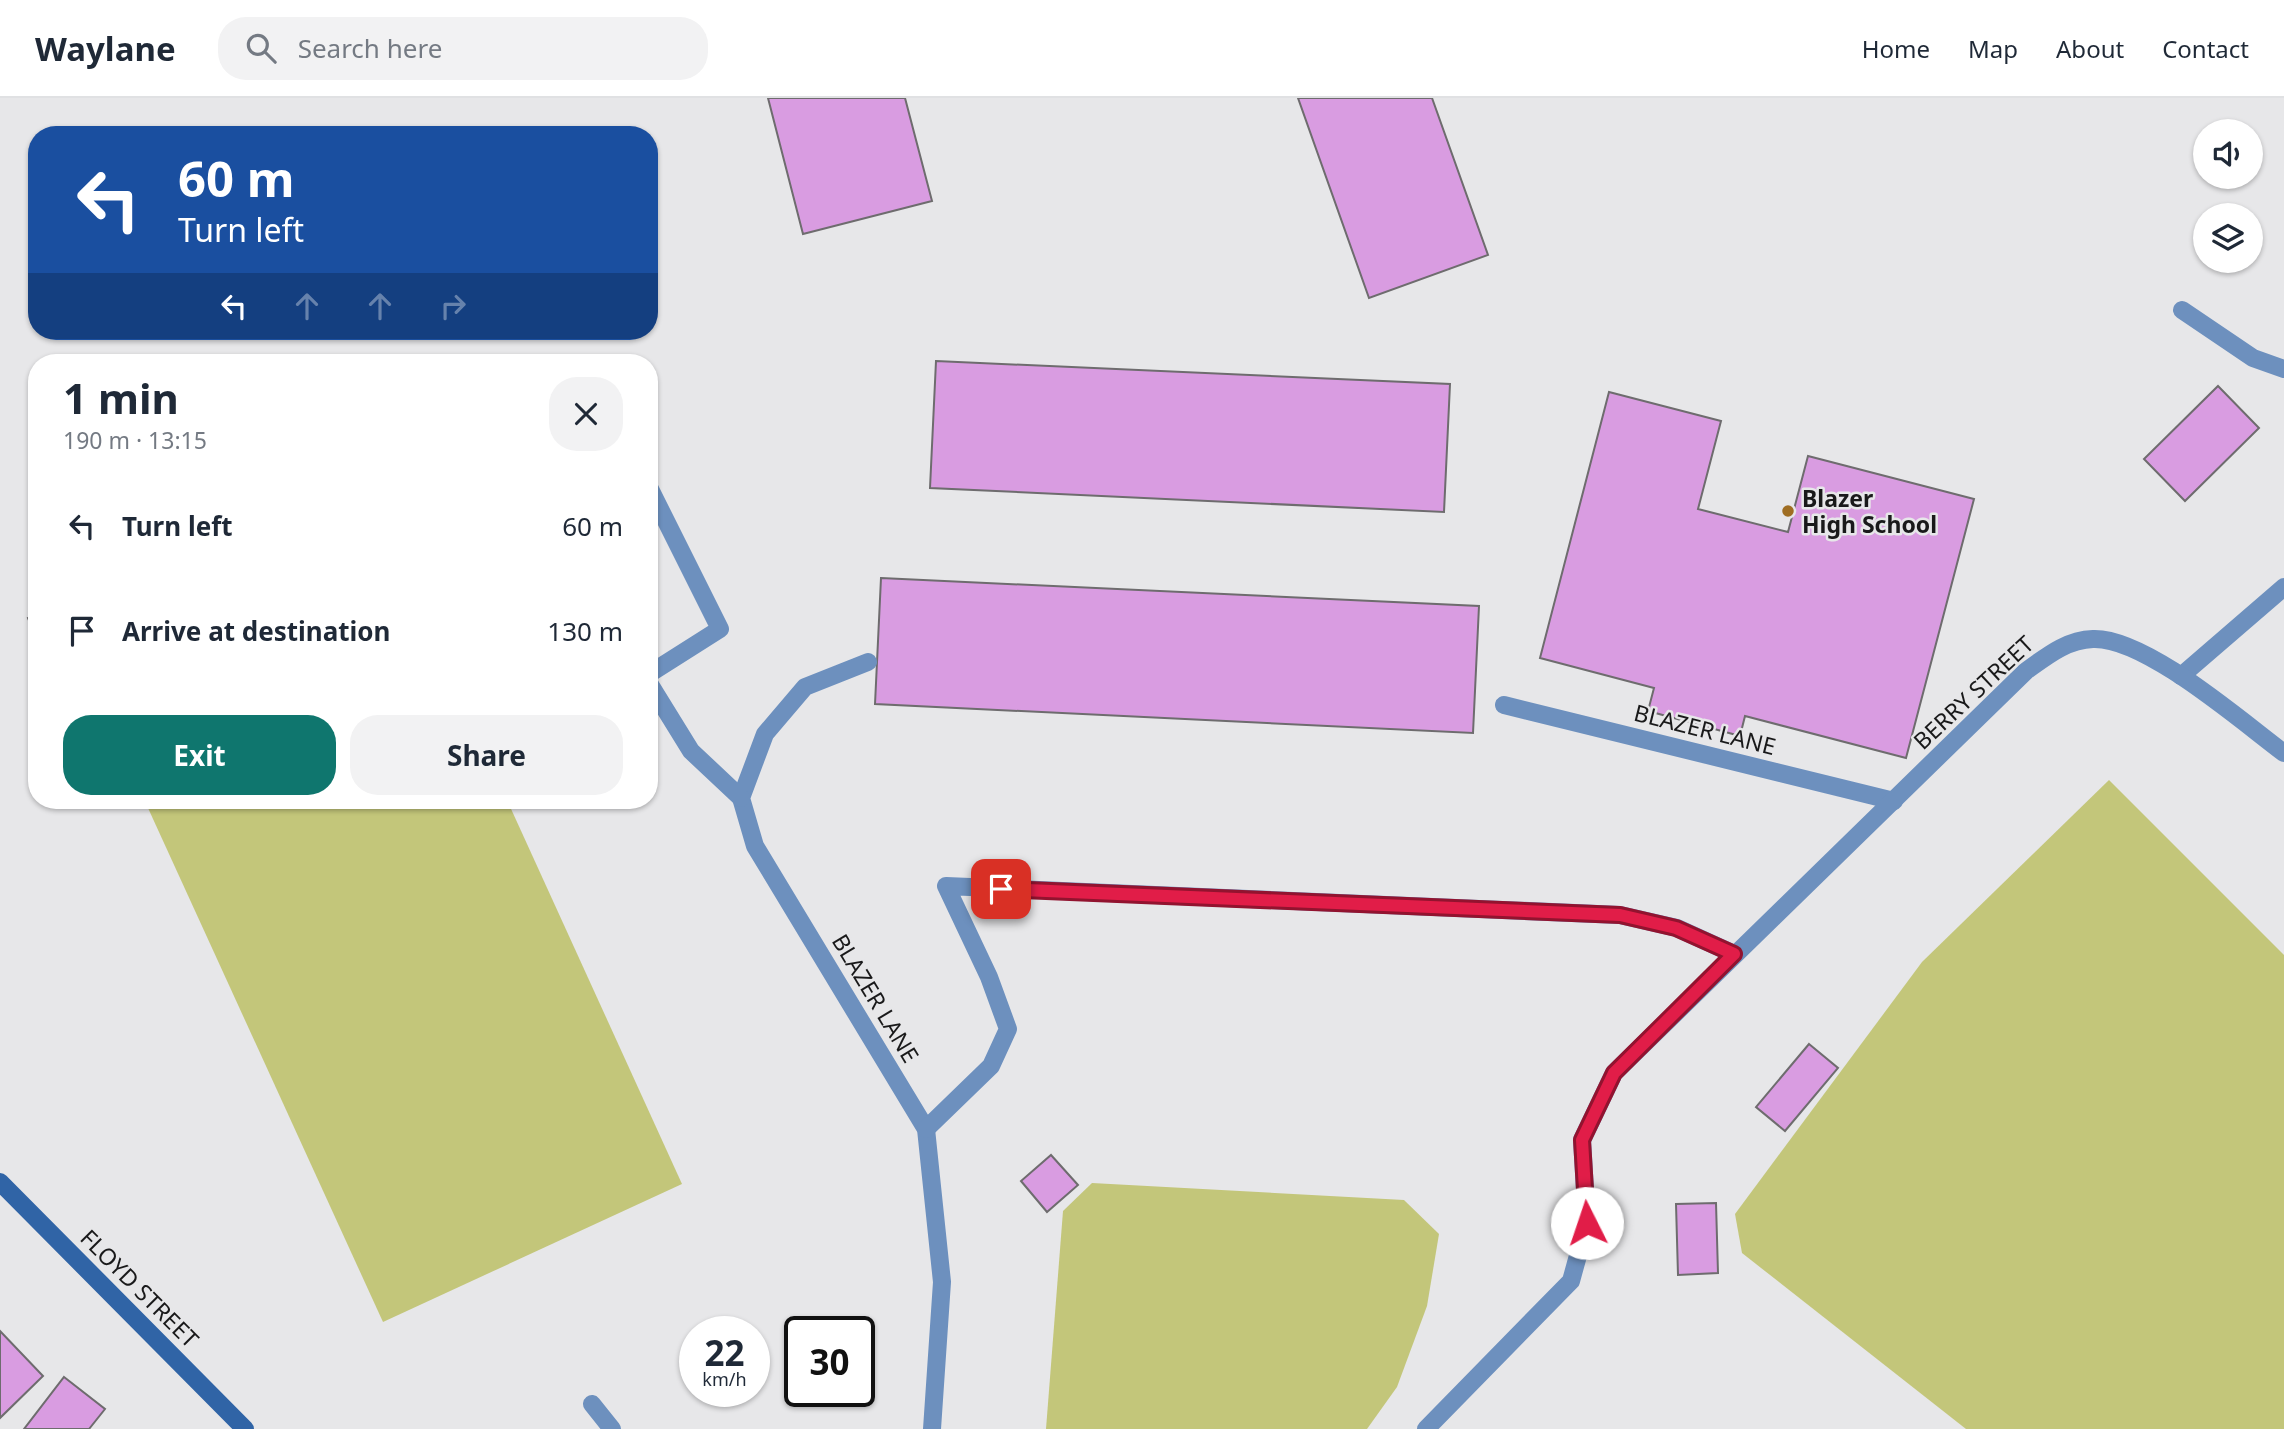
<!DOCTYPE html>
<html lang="en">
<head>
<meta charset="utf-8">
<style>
	:root { --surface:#fff; --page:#f2f2f3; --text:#1f2937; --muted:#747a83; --line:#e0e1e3; --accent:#0f766e }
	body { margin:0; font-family:"Noto Sans",sans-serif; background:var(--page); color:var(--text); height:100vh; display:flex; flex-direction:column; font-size:26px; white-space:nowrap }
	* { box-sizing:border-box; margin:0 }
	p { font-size:23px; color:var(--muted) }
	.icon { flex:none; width:38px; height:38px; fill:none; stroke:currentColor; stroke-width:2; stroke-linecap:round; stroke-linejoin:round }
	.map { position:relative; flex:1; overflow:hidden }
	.side { position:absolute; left:28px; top:256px; width:630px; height:455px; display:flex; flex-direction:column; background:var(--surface); border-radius:28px; box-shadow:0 2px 5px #0004 }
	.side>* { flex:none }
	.banner { position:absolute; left:28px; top:28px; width:630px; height:214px; border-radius:28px; box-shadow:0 2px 5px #0004; background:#1a4fa0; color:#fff; overflow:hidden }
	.buttons { position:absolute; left:2193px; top:21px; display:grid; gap:14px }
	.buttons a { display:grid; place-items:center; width:70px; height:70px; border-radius:50%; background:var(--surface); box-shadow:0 2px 5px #0004; font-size:35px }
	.speed { position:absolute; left:679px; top:1218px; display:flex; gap:14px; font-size:35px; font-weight:700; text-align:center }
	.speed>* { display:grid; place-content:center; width:91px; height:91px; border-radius:50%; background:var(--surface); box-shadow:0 2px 5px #0004; line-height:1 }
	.speed small { font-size:18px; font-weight:400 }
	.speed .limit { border:4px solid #111; border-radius:10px; background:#fff; color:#111 }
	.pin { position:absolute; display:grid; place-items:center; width:60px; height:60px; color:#fff; margin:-30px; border-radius:14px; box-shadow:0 4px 10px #0006 }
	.me { position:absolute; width:77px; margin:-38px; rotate:356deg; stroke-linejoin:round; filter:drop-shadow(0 0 5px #0008) }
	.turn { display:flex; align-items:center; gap:24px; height:147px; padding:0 35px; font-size:32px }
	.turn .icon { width:91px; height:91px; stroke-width:2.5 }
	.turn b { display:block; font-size:49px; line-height:60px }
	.lanes { display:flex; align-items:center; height:66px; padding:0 35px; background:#0003; justify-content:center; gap:35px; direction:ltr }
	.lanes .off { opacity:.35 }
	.round { display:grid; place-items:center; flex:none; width:74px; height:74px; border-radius:28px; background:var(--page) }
	.overview { display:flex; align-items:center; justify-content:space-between; height:119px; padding:0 35px }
	h1 { font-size:42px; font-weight:700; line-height:52px }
	.action { display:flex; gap:14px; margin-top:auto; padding:14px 35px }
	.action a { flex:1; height:80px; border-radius:28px; background:var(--accent); color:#fff; font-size:28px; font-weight:700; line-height:80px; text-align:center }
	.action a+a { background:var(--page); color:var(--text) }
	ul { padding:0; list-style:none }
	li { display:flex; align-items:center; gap:21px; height:105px; padding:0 35px }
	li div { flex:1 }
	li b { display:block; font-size:26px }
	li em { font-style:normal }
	header { display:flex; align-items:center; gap:42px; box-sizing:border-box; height:98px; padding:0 35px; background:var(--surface); border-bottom:2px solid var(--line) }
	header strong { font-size:33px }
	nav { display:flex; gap:38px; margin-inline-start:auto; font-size:24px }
	.search { width:490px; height:63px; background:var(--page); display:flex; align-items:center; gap:18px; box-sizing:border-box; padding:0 24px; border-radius:28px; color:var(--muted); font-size:26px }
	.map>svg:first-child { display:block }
	.park { fill:#c3c67a }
	.building { fill:#d99ce1; stroke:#6e6c6e; stroke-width:2 }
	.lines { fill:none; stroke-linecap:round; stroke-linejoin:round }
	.lane { stroke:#6d90be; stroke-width:18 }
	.street { stroke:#6d90be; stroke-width:18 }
	.secondary { stroke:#3064a6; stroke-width:18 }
	.route-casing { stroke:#92132f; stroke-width:18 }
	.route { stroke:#e11d48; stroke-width:12 }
	.poi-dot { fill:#9f6d22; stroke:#e7e7e9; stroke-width:2.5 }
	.labels { text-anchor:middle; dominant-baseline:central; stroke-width:5; stroke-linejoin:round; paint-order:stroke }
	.poi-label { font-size:23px; font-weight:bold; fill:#19191a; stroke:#e7e7e9; text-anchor:start }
	.street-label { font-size:23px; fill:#19191a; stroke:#e7e7e9 }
</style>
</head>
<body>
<header>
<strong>Waylane</strong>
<div class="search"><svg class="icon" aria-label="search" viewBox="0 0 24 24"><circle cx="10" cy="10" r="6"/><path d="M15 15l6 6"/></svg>Search here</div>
<nav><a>Home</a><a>Map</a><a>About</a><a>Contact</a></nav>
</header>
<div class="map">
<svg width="2284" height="1331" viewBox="0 0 2284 1331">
	<rect width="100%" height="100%" fill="#e7e7e9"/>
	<g class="park">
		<path d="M2109 682 2284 857V1331H1966L1742 1155 1735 1116 1922 864Z"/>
		<path d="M166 702H507L682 1086 383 1224 148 710Z"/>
		<path d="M1092 1085 1404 1102 1439 1136 1427 1208 1397 1289 1367 1331H1046L1063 1113Z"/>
	</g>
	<g class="building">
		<path d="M768 0H905L932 103 803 136Z"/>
		<path d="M1298 0H1432L1488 157 1369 200Z"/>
		<path d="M936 263 1450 286 1444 414 930 390Z"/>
		<path d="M2218 288 2259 330 2185 403 2144 361Z"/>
		<path d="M1609 294 1721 323 1698 411 1788 434 1808 358 1974 401 1906 660 1745 618 1740 638 1648 613 1654 590 1540 560Z"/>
		<path d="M881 480 1479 508 1473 635 875 606Z"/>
		<path d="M37 516V542L28 520Z"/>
		<path d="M1809 946 1838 970 1785 1033 1756 1009Z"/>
		<path d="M1051 1057 1078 1087 1047 1114 1021 1083Z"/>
		<path d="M1716 1105 1718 1175 1678 1177 1676 1106Z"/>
		<path d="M0 1233 43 1278 0 1320Z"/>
		<path d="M64 1279 105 1311 89 1331H24Z"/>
	</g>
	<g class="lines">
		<g class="lane">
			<path d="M649 389 720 531 649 576"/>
			<path d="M868 564 805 589 765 636 741 700 755 748 926 1031 942 1184 932 1331"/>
			<path d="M2181 578 2284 489"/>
			<path d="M649 585 691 653 741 700"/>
			<path d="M1504 607 1894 703"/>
			<path d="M926 1031 991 968 1008 931 989 879 946 788 1620 817 1677 830 1734 856"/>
			<path d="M592 1306 612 1331"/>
		</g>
		<g class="street">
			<path d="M2182 212 2253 260 2284 271"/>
			<path d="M1426 1331 1571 1183 1587 1125 1582 1042 1614 975 2026 573C2047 558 2066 542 2093 541 2145 539 2241 623 2284 655"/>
		</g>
		<path class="secondary" d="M0 1084 245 1331"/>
	</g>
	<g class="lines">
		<defs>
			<path id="route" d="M1001 791 1620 817 1676 830 1734 856 1614 975 1582 1042 1587 1125"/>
		</defs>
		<use href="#route" class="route-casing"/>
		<use href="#route" class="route"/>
	</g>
	<circle class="poi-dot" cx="1788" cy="413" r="7"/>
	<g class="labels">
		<g class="poi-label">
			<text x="1802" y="400">Blazer<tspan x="1802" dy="26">High School</tspan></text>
		</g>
		<g class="street-label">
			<text transform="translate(1973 594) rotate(-43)">BERRY STREET</text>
			<text transform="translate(1705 631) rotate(14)">BLAZER LANE</text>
			<text transform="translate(876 900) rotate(59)">BLAZER LANE</text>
			<text transform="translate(140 1190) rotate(45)">FLOYD STREET</text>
		</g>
	</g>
</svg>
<div class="buttons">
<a><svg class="icon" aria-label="sound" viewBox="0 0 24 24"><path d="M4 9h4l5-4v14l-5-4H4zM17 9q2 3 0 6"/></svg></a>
<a><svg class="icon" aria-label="layers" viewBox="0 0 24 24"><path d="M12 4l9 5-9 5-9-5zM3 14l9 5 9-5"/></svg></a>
</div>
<div class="speed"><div>22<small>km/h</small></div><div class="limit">30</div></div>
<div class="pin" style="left:1001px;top:791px;background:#d93025"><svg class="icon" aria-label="arrive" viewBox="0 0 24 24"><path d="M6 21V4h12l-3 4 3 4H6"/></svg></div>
<svg class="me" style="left:1587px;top:1125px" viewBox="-20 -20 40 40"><circle r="19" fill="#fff"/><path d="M0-13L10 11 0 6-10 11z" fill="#e11d48"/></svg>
<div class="banner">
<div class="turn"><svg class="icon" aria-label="left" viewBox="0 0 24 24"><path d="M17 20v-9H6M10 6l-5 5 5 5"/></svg><div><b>60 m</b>Turn left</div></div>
<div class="lanes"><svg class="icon" aria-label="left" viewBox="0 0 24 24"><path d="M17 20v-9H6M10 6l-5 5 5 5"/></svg><svg class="icon off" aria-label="ahead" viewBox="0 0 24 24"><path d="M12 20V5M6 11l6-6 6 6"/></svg><svg class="icon off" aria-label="ahead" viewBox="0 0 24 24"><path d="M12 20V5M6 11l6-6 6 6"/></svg><svg class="icon off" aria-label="right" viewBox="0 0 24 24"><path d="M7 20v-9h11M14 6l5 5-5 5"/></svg></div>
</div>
<section class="side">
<div class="overview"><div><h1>1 min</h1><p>190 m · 13:15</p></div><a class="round"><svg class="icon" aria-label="close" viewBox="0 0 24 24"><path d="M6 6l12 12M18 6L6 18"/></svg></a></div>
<ul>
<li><svg class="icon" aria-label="left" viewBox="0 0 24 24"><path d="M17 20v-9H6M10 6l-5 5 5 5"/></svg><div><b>Turn left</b></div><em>60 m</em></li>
<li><svg class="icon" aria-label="arrive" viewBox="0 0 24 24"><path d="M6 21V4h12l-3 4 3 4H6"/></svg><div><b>Arrive at destination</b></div><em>130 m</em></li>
</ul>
<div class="action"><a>Exit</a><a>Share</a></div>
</section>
</div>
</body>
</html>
